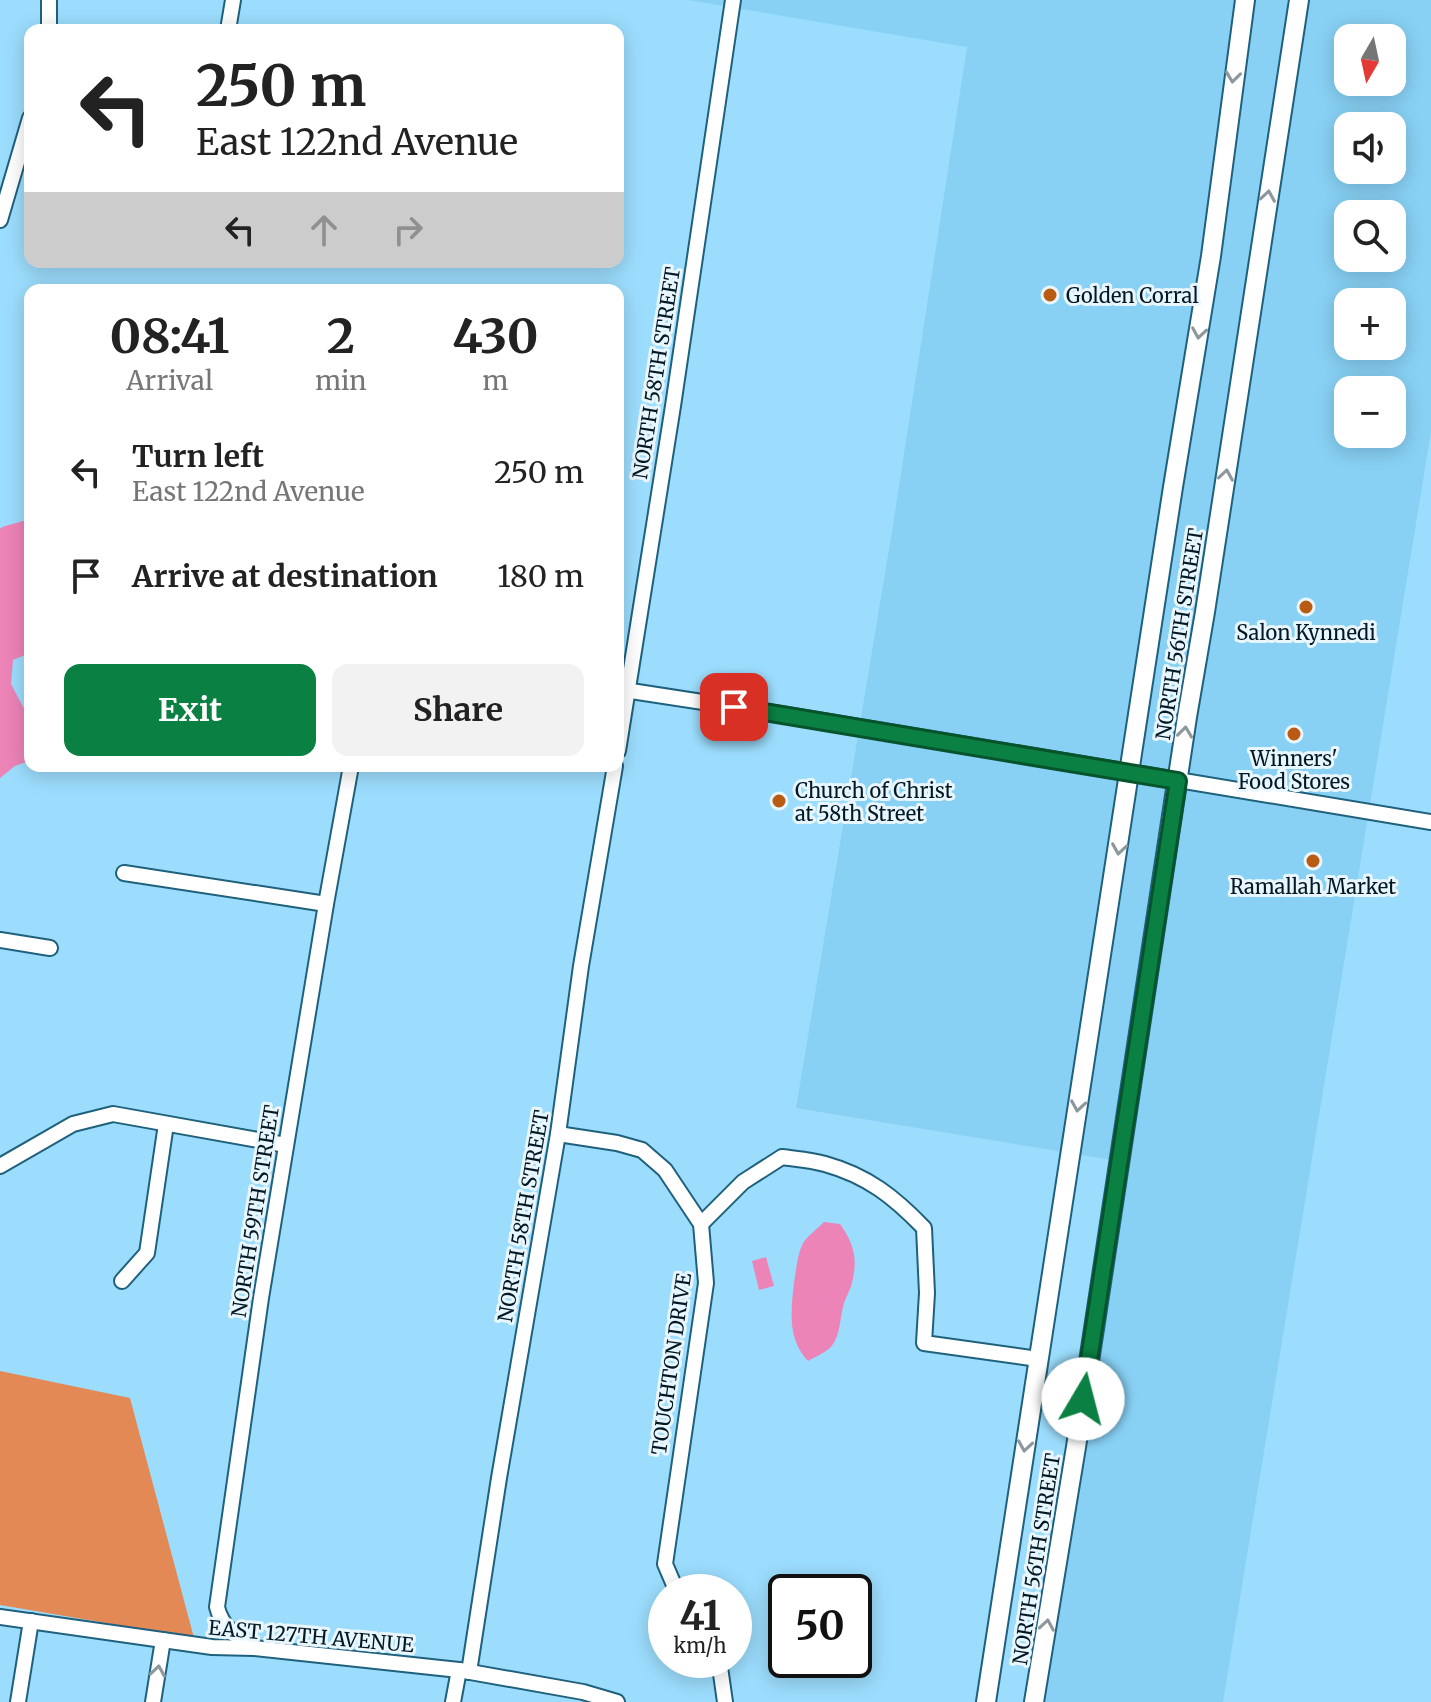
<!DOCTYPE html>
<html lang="en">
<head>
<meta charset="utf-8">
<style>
	:root { --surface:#fff; --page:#f2f2f2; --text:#222; --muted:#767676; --accent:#0b8043 }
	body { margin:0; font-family:Merriweather,serif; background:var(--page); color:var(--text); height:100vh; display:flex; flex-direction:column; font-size:30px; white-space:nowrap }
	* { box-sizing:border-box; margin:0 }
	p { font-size:26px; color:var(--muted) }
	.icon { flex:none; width:44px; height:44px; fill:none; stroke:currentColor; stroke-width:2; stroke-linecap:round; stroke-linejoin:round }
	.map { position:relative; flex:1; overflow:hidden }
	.sheet { position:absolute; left:24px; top:284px; width:600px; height:488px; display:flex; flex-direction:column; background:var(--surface); border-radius:16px; box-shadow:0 4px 20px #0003 }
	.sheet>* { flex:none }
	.hud { position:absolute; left:24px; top:24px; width:600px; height:244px; border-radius:16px; box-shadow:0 4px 20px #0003; background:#fff; color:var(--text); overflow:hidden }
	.needle { width:52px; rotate:189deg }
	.tools { position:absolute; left:1334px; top:24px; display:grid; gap:16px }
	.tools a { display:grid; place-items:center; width:72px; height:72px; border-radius:16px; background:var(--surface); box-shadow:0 4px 20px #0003; font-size:40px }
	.speed { position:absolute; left:648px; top:1574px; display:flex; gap:16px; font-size:40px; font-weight:700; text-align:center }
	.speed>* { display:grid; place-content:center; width:104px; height:104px; border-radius:50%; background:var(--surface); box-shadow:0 4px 20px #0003; line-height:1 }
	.speed small { font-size:20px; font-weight:400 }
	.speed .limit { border:4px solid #111; border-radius:12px; background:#fff; color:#111 }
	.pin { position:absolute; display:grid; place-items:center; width:68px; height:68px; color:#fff; margin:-34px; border-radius:16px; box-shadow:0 4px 12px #0006 }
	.me { position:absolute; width:88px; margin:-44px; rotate:8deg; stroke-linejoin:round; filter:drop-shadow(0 0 6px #0008) }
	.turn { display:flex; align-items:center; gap:28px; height:168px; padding:0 40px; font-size:36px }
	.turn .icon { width:104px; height:104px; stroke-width:2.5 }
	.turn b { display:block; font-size:56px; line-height:68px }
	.lanes { display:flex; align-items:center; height:76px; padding:0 40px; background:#0003; justify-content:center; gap:40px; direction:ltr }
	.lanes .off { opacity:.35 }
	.eta { display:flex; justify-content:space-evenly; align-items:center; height:136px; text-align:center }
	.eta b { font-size:48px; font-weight:700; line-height:56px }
	.button { display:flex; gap:16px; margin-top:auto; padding:16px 40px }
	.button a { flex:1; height:92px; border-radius:16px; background:var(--accent); color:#fff; font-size:32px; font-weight:700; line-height:92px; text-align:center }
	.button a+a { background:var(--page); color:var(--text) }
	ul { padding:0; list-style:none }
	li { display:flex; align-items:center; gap:24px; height:104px; padding:0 40px }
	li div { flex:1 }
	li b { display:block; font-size:30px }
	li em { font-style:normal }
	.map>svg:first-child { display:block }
	.built { fill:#88d1f5; fill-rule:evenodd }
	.green { fill:#e28955 }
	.water { fill:#ec84b7 }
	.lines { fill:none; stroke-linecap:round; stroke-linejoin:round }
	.minor-casing { stroke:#1f617d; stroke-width:18 }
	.secondary-casing { stroke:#1f617d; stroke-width:22 }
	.minor { stroke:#fff; stroke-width:14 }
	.secondary { stroke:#fff; stroke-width:18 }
	.oneway { stroke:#8c989d }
	.route-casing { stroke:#07532c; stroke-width:20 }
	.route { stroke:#0b8043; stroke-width:14 }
	.poi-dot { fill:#ba5b14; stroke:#eaf6fd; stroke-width:3 }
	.labels { text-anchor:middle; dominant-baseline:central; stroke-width:6; stroke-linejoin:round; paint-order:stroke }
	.poi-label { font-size:20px; fill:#001925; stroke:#eaf6fd }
	.street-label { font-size:20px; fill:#001925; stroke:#eaf6fd }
</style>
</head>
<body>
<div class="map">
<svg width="1431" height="1702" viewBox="0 0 1431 1702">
	<rect width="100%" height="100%" fill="#9cddfd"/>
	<path class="built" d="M688 0H1431V432L1223 1702H1041L1124 1162 796 1108 893 525 967 47ZM1348 38H1392V82H1348ZM1348 126H1392V170H1348ZM1348 214H1392V258H1348ZM1348 302H1392V346H1348ZM1348 390H1392V434H1348Z"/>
	<path class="green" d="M0 1371 130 1398 194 1638 0 1605Z"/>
	<g class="water">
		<path d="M30 519V653L13 660 11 684 30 720V759L29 761 15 766 0 778V529L2 527Z"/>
		<path d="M824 1222 840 1224C854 1244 858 1258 852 1283 850 1291 845 1298 843 1307 840 1319 840 1338 830 1348 824 1353 815 1357 808 1361 787 1339 791 1311 794 1283 796 1271 797 1257 802 1245 806 1237 817 1229 824 1222Z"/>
		<path d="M766 1257 774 1286 759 1290 752 1261Z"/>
	</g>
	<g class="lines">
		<defs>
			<g id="minor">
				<path d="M49 30V0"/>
				<path d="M228 30 233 0"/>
				<path d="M0 220 30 118"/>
				<path d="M618 689 787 715 1431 822"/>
				<path d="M618 751 673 406 733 0"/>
				<path d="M124 873 326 904"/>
				<path d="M0 940 50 948"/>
				<path d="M558 1134 617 1143 642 1150 665 1170 701 1224 706 1283 665 1564 677 1592"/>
				<path d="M0 1166 73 1124 113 1114 286 1145"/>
				<path d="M701 1224 743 1182 782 1157C796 1159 811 1160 825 1164 868 1176 894 1197 924 1228L927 1293 924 1343 1038 1359"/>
				<path d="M122 1281 147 1253 166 1124"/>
				<path d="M0 1617 212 1647 254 1648 459 1670 583 1692 617 1702"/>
				<path d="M254 1648C237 1637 222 1628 217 1607L261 1298 326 904 351 766"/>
				<path d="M719 1660 725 1702"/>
				<path d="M469 1672 499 1478 558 1134 581 966 615 766"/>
				<path d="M18 1702 31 1621"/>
				<path d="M153 1702 163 1640"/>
				<path d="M453 1702 459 1670"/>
			</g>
			<g id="secondary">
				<path d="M986 1702 1173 487 1211 256 1245 0"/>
				<path d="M1034 1702 1076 1447 1187 717 1205 612 1299 0"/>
			</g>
		</defs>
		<use href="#minor" class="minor-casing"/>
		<use href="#secondary" class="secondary-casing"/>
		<use href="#minor" class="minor"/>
		<use href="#secondary" class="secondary"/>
	</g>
	<defs><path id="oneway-chevron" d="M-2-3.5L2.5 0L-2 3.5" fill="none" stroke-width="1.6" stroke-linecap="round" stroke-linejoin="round" transform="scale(2)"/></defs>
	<g class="oneway">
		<use href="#oneway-chevron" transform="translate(1233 77) rotate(97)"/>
		<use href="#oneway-chevron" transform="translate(1268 196) rotate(-81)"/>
		<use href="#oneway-chevron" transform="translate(1199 333) rotate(99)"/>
		<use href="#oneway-chevron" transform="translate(1226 475) rotate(-81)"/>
		<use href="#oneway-chevron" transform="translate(1185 732) rotate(-83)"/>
		<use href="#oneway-chevron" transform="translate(1119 849) rotate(99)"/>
		<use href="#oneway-chevron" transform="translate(1078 1106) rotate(99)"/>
		<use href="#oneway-chevron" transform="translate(1025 1446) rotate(99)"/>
		<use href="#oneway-chevron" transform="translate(1047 1625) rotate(-81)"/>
		<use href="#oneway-chevron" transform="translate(158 1671) rotate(-81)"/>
	</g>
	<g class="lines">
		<defs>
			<path id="route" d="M734 707 1178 781 1083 1399"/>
		</defs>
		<use href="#route" class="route-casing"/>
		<use href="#route" class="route"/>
	</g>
	<g class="poi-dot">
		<circle cx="1050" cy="295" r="8"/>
		<circle cx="1306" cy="607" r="8"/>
		<circle cx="1294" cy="734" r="8"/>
		<circle cx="779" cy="801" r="8"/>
		<circle cx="1313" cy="861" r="8"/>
	</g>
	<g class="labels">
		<g class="poi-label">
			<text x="1066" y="295" text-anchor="start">Golden Corral</text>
			<text x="1306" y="632">Salon Kynnedi</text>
			<text x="1294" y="758">Winners'<tspan x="1294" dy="23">Food Stores</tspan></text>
			<text x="795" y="790" text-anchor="start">Church of Christ<tspan x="795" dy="23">at 58th Street</tspan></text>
			<text x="1313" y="886">Ramallah Market</text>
		</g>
		<g class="street-label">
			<text transform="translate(656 373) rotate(-81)">NORTH 58TH STREET</text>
			<text transform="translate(1179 634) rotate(-81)">NORTH 56TH STREET</text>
			<text transform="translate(255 1211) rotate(-81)">NORTH 59TH STREET</text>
			<text transform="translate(523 1216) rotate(-80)">NORTH 58TH STREET</text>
			<text transform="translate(671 1364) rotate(-82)">TOUCHTON DRIVE</text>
			<text transform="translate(1036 1559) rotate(-81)">NORTH 56TH STREET</text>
			<text transform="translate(311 1636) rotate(5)">EAST 127TH AVENUE</text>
		</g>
	</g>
</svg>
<div class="tools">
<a><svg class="needle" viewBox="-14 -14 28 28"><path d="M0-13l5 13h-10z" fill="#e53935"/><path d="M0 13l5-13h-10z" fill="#767676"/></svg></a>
<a><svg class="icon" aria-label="sound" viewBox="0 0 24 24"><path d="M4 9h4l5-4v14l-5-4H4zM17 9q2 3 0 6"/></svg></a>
<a><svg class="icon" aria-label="search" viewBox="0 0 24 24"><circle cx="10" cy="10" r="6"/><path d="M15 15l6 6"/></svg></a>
<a>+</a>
<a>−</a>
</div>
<div class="speed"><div>41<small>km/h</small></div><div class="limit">50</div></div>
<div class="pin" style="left:734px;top:707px;background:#d93025"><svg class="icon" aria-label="arrive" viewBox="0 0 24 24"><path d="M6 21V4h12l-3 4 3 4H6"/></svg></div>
<svg class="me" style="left:1083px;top:1399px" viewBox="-20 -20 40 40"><circle r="19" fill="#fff"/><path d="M0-13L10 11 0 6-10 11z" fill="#0b8043"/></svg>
<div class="hud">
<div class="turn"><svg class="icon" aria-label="left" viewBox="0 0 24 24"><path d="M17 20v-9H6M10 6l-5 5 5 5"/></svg><div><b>250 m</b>East 122nd Avenue</div></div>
<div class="lanes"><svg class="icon" aria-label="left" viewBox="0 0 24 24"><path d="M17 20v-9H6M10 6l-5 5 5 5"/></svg><svg class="icon off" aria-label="ahead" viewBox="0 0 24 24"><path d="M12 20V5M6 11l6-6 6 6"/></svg><svg class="icon off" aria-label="right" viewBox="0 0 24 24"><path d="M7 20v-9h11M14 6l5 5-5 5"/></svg></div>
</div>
<section class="sheet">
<div class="eta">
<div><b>08:41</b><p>Arrival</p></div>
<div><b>2</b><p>min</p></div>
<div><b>430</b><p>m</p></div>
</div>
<ul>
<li><svg class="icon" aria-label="left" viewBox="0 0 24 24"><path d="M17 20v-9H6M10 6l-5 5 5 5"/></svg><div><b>Turn left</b><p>East 122nd Avenue</p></div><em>250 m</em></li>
<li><svg class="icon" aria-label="arrive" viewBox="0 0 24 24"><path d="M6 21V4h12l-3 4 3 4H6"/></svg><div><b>Arrive at destination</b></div><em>180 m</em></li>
</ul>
<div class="button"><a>Exit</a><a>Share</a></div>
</section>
</div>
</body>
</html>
